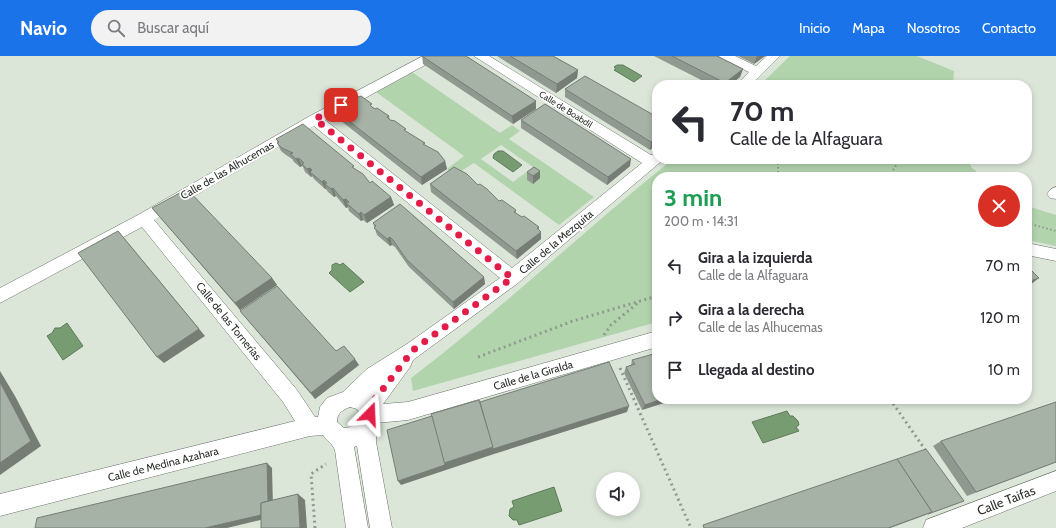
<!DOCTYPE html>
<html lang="es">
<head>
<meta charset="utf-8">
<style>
	:root { --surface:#fff; --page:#f2f2f3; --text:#2b2b33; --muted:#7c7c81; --accent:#1a73e8 }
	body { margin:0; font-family:Cabin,sans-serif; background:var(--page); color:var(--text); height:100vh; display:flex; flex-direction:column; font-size:15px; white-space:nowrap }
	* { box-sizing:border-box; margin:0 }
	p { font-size:13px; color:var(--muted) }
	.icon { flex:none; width:22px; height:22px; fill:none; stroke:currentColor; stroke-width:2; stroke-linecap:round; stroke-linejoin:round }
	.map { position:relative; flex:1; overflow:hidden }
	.side { position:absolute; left:652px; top:116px; width:380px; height:232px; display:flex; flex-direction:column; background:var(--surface); border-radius:16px; box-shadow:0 2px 6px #0003 }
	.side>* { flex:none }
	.hud { position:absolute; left:652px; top:24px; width:380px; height:84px; border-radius:16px; box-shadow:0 2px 6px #0003; background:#fff; color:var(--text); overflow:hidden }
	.fabs { position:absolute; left:596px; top:416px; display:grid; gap:8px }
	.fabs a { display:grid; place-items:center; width:44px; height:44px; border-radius:50%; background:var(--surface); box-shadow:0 2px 6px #0003; font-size:20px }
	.pin { position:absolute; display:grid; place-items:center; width:34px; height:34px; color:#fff; margin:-17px; border-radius:8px; box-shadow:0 2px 6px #0006 }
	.me { position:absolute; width:44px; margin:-22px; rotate:21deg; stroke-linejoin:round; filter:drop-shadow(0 0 3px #0008) }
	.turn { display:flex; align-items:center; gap:14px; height:84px; padding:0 12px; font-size:18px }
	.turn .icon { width:52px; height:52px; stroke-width:2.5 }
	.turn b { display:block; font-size:28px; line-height:34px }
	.round { display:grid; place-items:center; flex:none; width:42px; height:42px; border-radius:21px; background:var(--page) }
	.head { display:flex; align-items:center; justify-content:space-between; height:68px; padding:0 12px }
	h1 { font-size:24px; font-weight:700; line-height:30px; color:#1e9e55 }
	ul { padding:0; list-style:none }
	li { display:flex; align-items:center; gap:12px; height:52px; padding:0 12px }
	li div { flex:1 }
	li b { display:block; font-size:15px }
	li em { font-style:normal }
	header { display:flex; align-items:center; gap:24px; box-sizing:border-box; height:56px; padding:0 20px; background:var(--accent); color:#fff }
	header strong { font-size:19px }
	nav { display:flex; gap:22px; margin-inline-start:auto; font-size:14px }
	.search { width:280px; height:36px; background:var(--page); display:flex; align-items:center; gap:10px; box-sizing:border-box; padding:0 14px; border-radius:22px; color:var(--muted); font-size:15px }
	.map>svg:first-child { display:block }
	.green { fill:#b2d4ad; fill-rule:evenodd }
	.water { fill:#779c72; stroke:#607b5c }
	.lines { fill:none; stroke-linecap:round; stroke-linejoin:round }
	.street-casing { stroke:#697368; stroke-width:1 }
	.path-far1 { stroke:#90998f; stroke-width:2; stroke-dasharray:1.5 2.5; stroke-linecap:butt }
	.path { stroke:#90998f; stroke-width:3; stroke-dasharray:2 3.5; stroke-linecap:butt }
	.street { fill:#fff; fill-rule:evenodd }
	.wall { fill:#90998f }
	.shaded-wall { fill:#757d74 }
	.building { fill:#a7b2a6; stroke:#757d74 }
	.route { stroke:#e11d48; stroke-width:7; stroke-dasharray:0 12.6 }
	.labels { text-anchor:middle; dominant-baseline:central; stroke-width:3.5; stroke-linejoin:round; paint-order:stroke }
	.far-street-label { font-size:9px; fill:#2a2f2a; stroke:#fff }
	.street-label { font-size:11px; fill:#2a2f2a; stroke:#fff }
	.near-street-label { font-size:13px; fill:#2a2f2a; stroke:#fff }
</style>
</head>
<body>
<header>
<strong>Navio</strong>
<div class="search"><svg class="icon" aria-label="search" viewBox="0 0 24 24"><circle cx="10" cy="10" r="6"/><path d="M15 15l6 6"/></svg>Buscar aquí</div>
<nav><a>Inicio</a><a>Mapa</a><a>Nosotros</a><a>Contacto</a></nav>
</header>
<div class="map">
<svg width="1056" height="472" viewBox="0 0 1056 472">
	<rect width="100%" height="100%" fill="#dbe6d9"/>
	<g class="green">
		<path d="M790 0H917L954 15 953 29H760Z"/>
		<path d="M412 16 500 77 512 69 520 75 509 83 594 141 559 169 474 107 455 119 447 113 464 100 376 36ZM501 89 533 111 513 126 481 103Z"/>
		<path d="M673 103H967L972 112 983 121H657V266L413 335 411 322C502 253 584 174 673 103Z"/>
		<path d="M1027 150 1056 159V190L1027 184Z"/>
	</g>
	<g class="water">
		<path d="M617 9H623L642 20 634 26 614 14 616 13 614 11Z"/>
		<path d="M498 95H503L522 109 513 116 493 102 494 98Z"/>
		<path d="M336 207 340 209 343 207 364 226 350 236 329 217 332 214V209Z"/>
		<path d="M67 267 83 290 63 304 47 280 52 277 55 272H60Z"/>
		<path d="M787 355 790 360H793L798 365 799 369 796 371 799 375 763 387 752 366Z"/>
		<path d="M554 431 562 455 519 469 517 464H513L509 460 510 453 514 451 512 445Z"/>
	</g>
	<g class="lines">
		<defs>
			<g id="street">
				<path d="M423 0H438L436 3 325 64 512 212 642 107 474 0H489L651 99 657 97V103H664L518 227 413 304 410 311 383 348 408 346 657 275V291L408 364 376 367V386L392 472H370L357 390 354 391 368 472H346L335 394C332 387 327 385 323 379L310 380 0 460V438L295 365 283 346 142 171 0 247V232L138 159 310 60ZM314 70 500 222 407 288 367 313 343 336 327 342 320 351 318 361H315L297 334 154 164ZM350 351 357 353 360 358C356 366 354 372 344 372L337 366C337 356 343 354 350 351Z"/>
				<path d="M719 0H735L756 10 767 0H780L751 29H737L749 16 721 3Z"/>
				<path d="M1056 131V143L1050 142 1047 138 1051 133Z"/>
				<path d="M1027 187 1056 193V205L1027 199Z"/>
				<path d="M1056 415V435L962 472H923L926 464Z"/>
			</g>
		</defs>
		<use href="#street" class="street-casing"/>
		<g class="path-far1">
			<path d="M840 29H854"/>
			<path d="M778 103V121"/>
			<path d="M889 121 900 103"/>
			<path d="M1027 167 1056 175"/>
		</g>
		<g class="path">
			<path d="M604 279 611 269 639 246"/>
			<path d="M478 301 573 265 657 240"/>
			<path d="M620 312 691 472"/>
			<path d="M890 343 926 395"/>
			<path d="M315 472 311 418 326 408"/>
		</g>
		<use href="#street" class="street"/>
	</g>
	<g class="wall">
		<path d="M422 0 536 45V53L513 68 423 8Z"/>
		<path d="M497 0H553L578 14 577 22 556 37Z"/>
		<path d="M654 0H717L743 13 740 21 730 29H711Z"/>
		<path d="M738 0H765L754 8Z"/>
		<path d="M565 33 657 88 650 94 565 41Z"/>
		<path d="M359 41 372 51 389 60 390 64 445 105 447 113 422 129 335 60 332 52Z"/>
		<path d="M521 64 630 110 607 129 521 72Z"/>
		<path d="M276 83 355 113 370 127 391 141 394 149 367 167 363 164 361 165 349 155 348 151 346 152 336 140 334 141 328 136 326 133H325L314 123 312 120 311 121 305 116 303 111 302 110 300 111 294 106 292 103 286 99 281 95 277 87H278Z"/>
		<path d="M527 116 540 122 533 128 527 124Z"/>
		<path d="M430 128 478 129 499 145 516 154V157L541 176V183L517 203 431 136Z"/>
		<path d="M152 152 272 222 277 229 240 254Z"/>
		<path d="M373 167 484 221 485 228 454 253 409 211 395 191 392 189 390 190 377 179Z"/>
		<path d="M240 255 336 295 359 309 315 343Z"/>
		<path d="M632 304 657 343 642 354 624 317 626 311 631 309Z"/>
		<path d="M1056 346V406L967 440 933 390 941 385Z"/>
	</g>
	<g class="shaded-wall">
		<path d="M757 0H765L754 8Z"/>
		<path d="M743 13 740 21 730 29H725V27Z"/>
		<path d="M578 14 577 22 556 37 557 28Z"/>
		<path d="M536 45V53L513 68 512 60Z"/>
		<path d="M657 82V88L650 94 651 86Z"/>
		<path d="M298 102 302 110 300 111 296 103Z"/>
		<path d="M631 103 630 110 607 129 608 121Z"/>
		<path d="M445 105 447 113 422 129 421 121Z"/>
		<path d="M310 112 312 117 310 116 312 120 311 121 307 113Z"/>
		<path d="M540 115V122L533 128V120Z"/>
		<path d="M324 124 326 130 325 128 326 133H325L322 126Z"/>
		<path d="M333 132 336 140 334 141 331 133Z"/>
		<path d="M391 141 394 149 367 167 364 159Z"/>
		<path d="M346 143 348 151 346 152 343 144Z"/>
		<path d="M361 156 363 164 361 165 359 158Z"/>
		<path d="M539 171 538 178 541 176V183L517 203 516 195Z"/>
		<path d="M118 175 205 280 164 307 157 301Z"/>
		<path d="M390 181 392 189 390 190 387 183Z"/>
		<path d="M484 221 485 228 454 253 453 246Z"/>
		<path d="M272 222 277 229 240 254 235 247Z"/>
		<path d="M1039 222 1030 229 1027 230V226Z"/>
		<path d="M355 303 359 309 315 343 311 337Z"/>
		<path d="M0 315 15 340 41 390 0 419Z"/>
		<path d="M662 343H677L642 354 645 349Z"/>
		<path d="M629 350 627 356 494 398 401 429 398 425 444 407 493 391Z"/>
		<path d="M267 407 272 412 273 452 269 462 227 472H205Z"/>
		<path d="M298 438 305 444 307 472H300Z"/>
		<path d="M964 445 954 449 920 461 928 458Z"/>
		<path d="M932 456 920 461 890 472H888Z"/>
	</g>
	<g class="building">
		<path d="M422 0H466L536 45 512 60Z"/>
		<path d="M510 0H553L578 14 557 28Z"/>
		<path d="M672 0H717L743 13 725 27Z"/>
		<path d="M585 20 657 61V82L651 86 565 33Z"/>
		<path d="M356 39 359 41 361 40 372 48 370 49 372 51 375 53 377 52 389 60 387 61 390 64 395 65 406 73 404 74 425 87 423 88 438 96 445 105 421 121 332 52Z"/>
		<path d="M545 48 631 103 608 121 521 64Z"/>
		<path d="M303 68 354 110 352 111 363 118 370 127 372 125 391 141 364 159 361 156 359 158 346 147 349 146 346 143 343 144 333 132 331 133 325 128 327 127 324 124 322 126 310 116 312 114 310 112 307 113 302 108 304 107 301 104 298 102 296 103 290 98 293 97 282 92 277 87 279 86 276 83Z"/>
		<path d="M454 111 467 118 478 129 480 128 487 133 499 145 502 144 516 154 514 156 522 161 524 160 539 171 537 172 541 176 516 195 430 128Z"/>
		<path d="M534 111 540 115 533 120 527 116Z"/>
		<path d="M187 133 272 222 235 247 152 152Z"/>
		<path d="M400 148 484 221 453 246 407 204 393 184 390 181 387 183 374 172 376 170 373 167Z"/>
		<path d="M118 175 199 273 157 301 78 197Z"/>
		<path d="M1027 210 1039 222 1027 226Z"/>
		<path d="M277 230 336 295 344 290 355 303 311 337 240 255Z"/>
		<path d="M657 297V343H662L645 349 626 311 635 308 632 304Z"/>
		<path d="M609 306 629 350 493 393 480 346Z"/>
		<path d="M0 326 31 385 0 407Z"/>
		<path d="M479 344 493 391 444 407 431 358Z"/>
		<path d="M1056 346V406L976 436 941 385Z"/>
		<path d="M432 360 445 409 398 425 387 374Z"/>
		<path d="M926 393 964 445 928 458 932 456 897 403Z"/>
		<path d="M897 403 932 456 888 472H704L703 469Z"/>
		<path d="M267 407 268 445 261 447V459L205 472H35L37 462Z"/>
		<path d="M298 438 300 472H261V447Z"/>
	</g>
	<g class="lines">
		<path class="route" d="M341 49 315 63 512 222 413 294 369 351 370 358"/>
	</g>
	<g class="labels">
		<g class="far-street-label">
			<text transform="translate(566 53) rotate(32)">Calle de Boabdil</text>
		</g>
		<g class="street-label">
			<text transform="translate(227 114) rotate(-30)">Calle de las Alhucemas</text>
			<text transform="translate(556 186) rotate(-40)">Calle de la Mezquita</text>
			<text transform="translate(229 265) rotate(51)">Calle de las Tornerías</text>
			<text transform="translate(533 319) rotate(-16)">Calle de la Giralda</text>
			<text transform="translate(163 408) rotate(-14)">Calle de Medina Azahara</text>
		</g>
		<g class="near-street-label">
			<text transform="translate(1006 444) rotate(-21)">Calle Taifas</text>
		</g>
	</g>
</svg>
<div class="fabs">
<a><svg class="icon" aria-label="sound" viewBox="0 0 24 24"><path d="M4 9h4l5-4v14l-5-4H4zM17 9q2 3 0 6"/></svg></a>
</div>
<div class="pin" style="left:341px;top:49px;background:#d93025"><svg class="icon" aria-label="arrive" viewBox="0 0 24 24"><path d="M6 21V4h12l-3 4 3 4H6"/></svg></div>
<svg class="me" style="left:370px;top:358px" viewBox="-20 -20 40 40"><path d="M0-17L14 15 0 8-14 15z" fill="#e11d48" stroke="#fff" stroke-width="4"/></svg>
<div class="hud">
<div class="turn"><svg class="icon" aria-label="left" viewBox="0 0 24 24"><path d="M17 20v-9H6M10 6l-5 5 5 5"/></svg><div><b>70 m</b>Calle de la Alfaguara</div></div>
</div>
<section class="side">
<div class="head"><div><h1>3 min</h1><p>200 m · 14:31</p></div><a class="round" style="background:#d93025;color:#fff"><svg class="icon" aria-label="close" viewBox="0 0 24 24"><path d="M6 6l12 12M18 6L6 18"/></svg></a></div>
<ul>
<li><svg class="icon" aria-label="left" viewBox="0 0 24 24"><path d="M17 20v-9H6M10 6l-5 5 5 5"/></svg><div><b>Gira a la izquierda</b><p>Calle de la Alfaguara</p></div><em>70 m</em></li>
<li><svg class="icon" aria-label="right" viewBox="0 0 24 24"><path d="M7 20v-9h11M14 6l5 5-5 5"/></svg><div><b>Gira a la derecha</b><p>Calle de las Alhucemas</p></div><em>120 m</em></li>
<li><svg class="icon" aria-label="arrive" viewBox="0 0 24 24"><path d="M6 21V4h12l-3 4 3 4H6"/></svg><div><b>Llegada al destino</b></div><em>10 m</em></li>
</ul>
</section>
</div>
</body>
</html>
